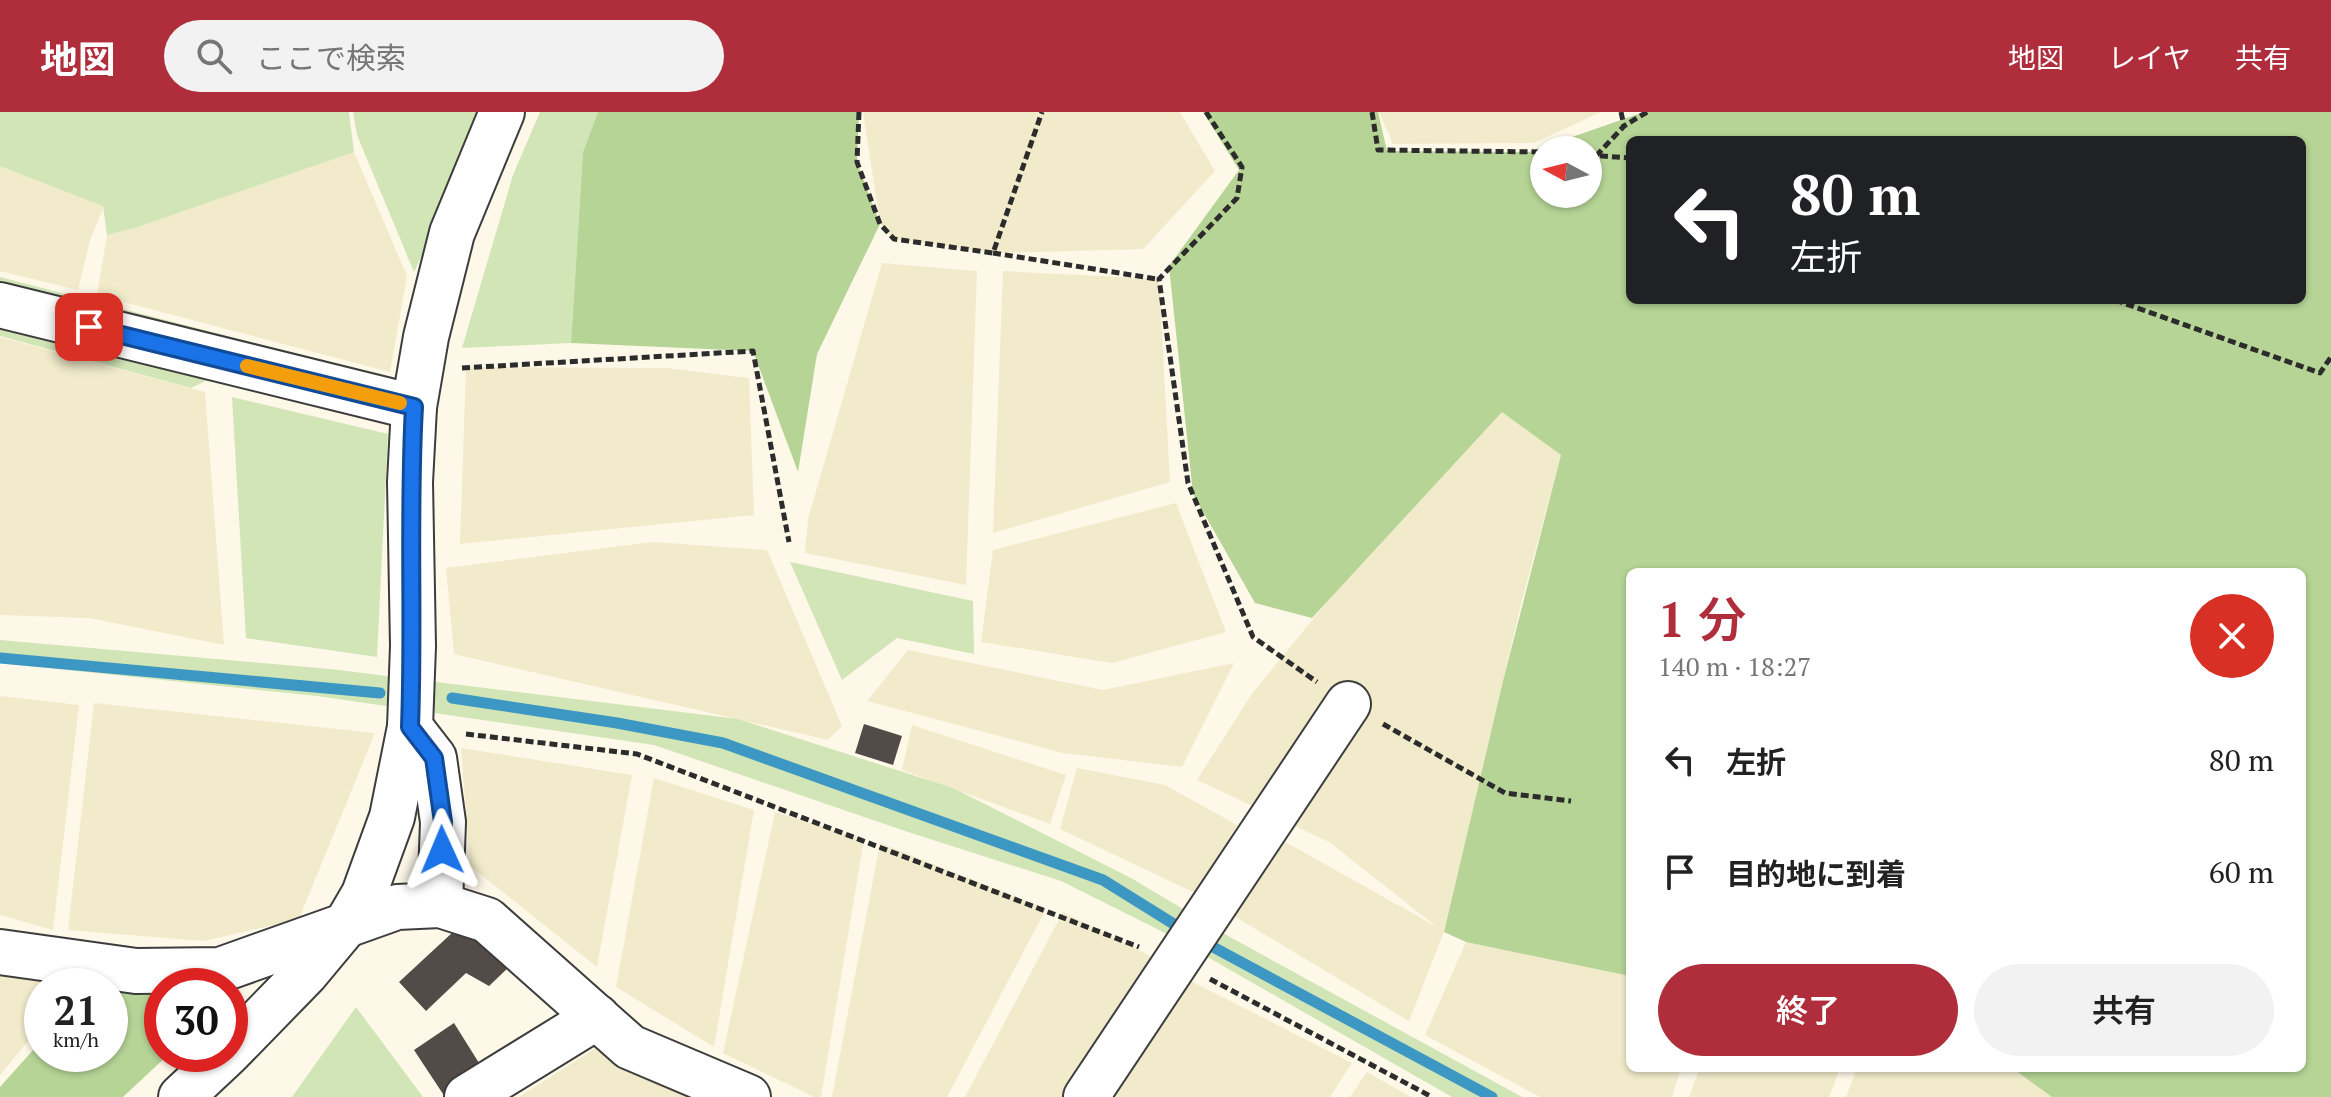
<!DOCTYPE html>
<html lang="ja">
<head>
<meta charset="utf-8">
<style>
	:root { --surface:#fff; --page:#f2f2f2; --text:#222; --muted:#767676; --accent:#b02d3c }
	body { margin:0; font-family:"PT Serif","Noto Sans JP",serif; background:var(--page); color:var(--text); height:100vh; display:flex; flex-direction:column; font-size:30px; white-space:nowrap }
	* { box-sizing:border-box; margin:0 }
	p { font-size:26px; color:var(--muted) }
	.icon { flex:none; width:44px; height:44px; fill:none; stroke:currentColor; stroke-width:2; stroke-linecap:round; stroke-linejoin:round }
	.map { position:relative; flex:1; overflow:hidden }
	.panel { position:absolute; left:1626px; top:456px; width:680px; height:504px; display:flex; flex-direction:column; background:var(--surface); border-radius:12px; box-shadow:0 2px 6px #0004 }
	.panel>* { flex:none }
	.guide { position:absolute; left:1626px; top:24px; width:680px; height:168px; border-radius:12px; box-shadow:0 2px 6px #0004; background:#202124; color:#fff; overflow:hidden }
	.needle { width:52px; rotate:277deg }
	.fabs { position:absolute; left:1530px; top:24px; display:grid; gap:16px }
	.fabs a { display:grid; place-items:center; width:72px; height:72px; border-radius:50%; background:var(--surface); box-shadow:0 2px 6px #0004; font-size:40px }
	.speed { position:absolute; left:24px; top:856px; display:flex; gap:16px; font-size:40px; font-weight:700; text-align:center }
	.speed>* { display:grid; place-content:center; width:104px; height:104px; border-radius:50%; background:var(--surface); box-shadow:0 2px 6px #0004; line-height:1 }
	.speed small { font-size:20px; font-weight:400 }
	.speed .limit { border:12px solid #d22; background:#fff; color:#111 }
	.pin { position:absolute; display:grid; place-items:center; width:68px; height:68px; color:#fff; margin:-34px; border-radius:16px; box-shadow:0 4px 12px #0006 }
	.me { position:absolute; width:88px; margin:-44px; rotate:359deg; stroke-linejoin:round; filter:drop-shadow(0 0 6px #0008) }
	.turn { display:flex; align-items:center; gap:28px; height:168px; padding:0 32px; font-size:36px }
	.turn .icon { width:104px; height:104px; stroke-width:2.5 }
	.turn b { display:block; font-size:56px; line-height:68px }
	.round { display:grid; place-items:center; flex:none; width:84px; height:84px; border-radius:42px; background:var(--page) }
	.overview { display:flex; align-items:center; justify-content:space-between; height:136px; padding:0 32px }
	h1 { font-size:48px; font-weight:600; line-height:60px; color:var(--accent) }
	.button { display:flex; gap:16px; margin-top:auto; padding:16px 32px }
	.button a { flex:1; height:92px; border-radius:48px; background:var(--accent); color:#fff; font-size:32px; font-weight:600; line-height:92px; text-align:center }
	.button a+a { background:var(--page); color:var(--text) }
	ul { padding:0; list-style:none }
	li { display:flex; align-items:center; gap:24px; height:112px; padding:0 32px }
	li div { flex:1 }
	li b { display:block; font-size:30px }
	li em { font-style:normal }
	header { display:flex; align-items:center; gap:48px; box-sizing:border-box; height:112px; padding:0 40px; background:var(--accent); color:#fff }
	header strong { font-size:38px }
	nav { display:flex; gap:44px; margin-inline-start:auto; font-size:28px }
	.search { width:560px; height:72px; background:var(--page); display:flex; align-items:center; gap:20px; box-sizing:border-box; padding:0 28px; border-radius:44px; color:var(--muted); font-size:30px }
	.map>svg:first-child { display:block }
	.farmland { fill:#f1ebcb }
	.green { fill:#d1e5b6 }
	.forest { fill:#b6d496; fill-rule:evenodd }
	.lines { fill:none; stroke-linecap:round; stroke-linejoin:round }
	.stream { stroke:#3d97c3; stroke-width:11 }
	.building { fill:#524b47 }
	.minor-casing { stroke:#3d3d3d; stroke-width:48 }
	.path { stroke:#2c2c2c; stroke-width:5; stroke-dasharray:8 4; stroke-linecap:butt }
	.minor { stroke:#fff; stroke-width:44 }
	.route-casing { stroke:#114b97; stroke-width:20 }
	.route { stroke:#1a73e8; stroke-width:14 }
	.slow { stroke:#f59e0b; stroke-width:14 }
</style>
</head>
<body>
<header>
<strong>地図</strong>
<div class="search"><svg class="icon" aria-label="search" viewBox="0 0 24 24"><circle cx="10" cy="10" r="6"/><path d="M15 15l6 6"/></svg>ここで検索</div>
<nav><a>地図</a><a>レイヤ</a><a>共有</a></nav>
</header>
<div class="map">
<svg width="2331" height="985" viewBox="0 0 2331 985">
	<rect width="100%" height="100%" fill="#fef8e9"/>
	<g class="farmland">
		<path d="M863 0H1180L1215 59 1143 137 993 141 894 127 880 111Z"/>
		<path d="M1379 0H1601L1534 31 1393 32Z"/>
		<path d="M354 40 407 164 390 260 97 183 107 123 135 116Z"/>
		<path d="M0 46 104 94 90 128 78 178 0 159Z"/>
		<path d="M882 151 977 159 966 473 805 441 808 407Z"/>
		<path d="M1003 159 1159 167 1170 370 993 421Z"/>
		<path d="M0 225 205 280 224 533 89 506 0 503Z"/>
		<path d="M466 255 667 256 749 266 754 403 460 432Z"/>
		<path d="M1502 299 1561 343 1521 492 1444 820 1409 909 1229 801 1282 728 1437 815 1329 730 1197 668 1251 583 1443 347Z"/>
		<path d="M1176 391 1226 520 1112 551 981 530 993 438Z"/>
		<path d="M653 430 767 438 842 614 828 628 454 542 446 456Z"/>
		<path d="M908 538 1103 578 1234 551 1182 655 1063 641 867 589Z"/>
		<path d="M0 584 79 593 53 818 0 803Z"/>
		<path d="M94 591 375 621 299 807 204 829 68 818Z"/>
		<path d="M912 613 1066 663 1050 712 902 658Z"/>
		<path d="M461 636 632 663 597 855 470 754Z"/>
		<path d="M1077 656 1165 673 1237 713 1197 782 1060 717Z"/>
		<path d="M654 666 754 698 714 935 616 875Z"/>
		<path d="M775 700 864 727 821 985H814L723 941Z"/>
		<path d="M880 731 1046 797 947 985H832Z"/>
		<path d="M1063 800 1162 850 1067 985H965Z"/>
		<path d="M1466 830 1630 862V956H1681L1672 985H1540L1425 923Z"/>
		<path d="M0 853 81 865 74 874H42V912L0 963Z"/>
		<path d="M1187 867 1352 951 1330 985H1108Z"/>
		<path d="M602 932 709 985H519Z"/>
		<path d="M1700 956H1840L1829 985H1689Z"/>
		<path d="M1857 956H2012L2052 985H1846Z"/>
		<path d="M1367 960 1411 985H1350Z"/>
	</g>
	<g class="green">
		<path d="M0 0H349L354 40 135 116 107 123 103 94 0 54Z"/>
		<path d="M353 0H489L414 160 357 23Z"/>
		<path d="M540 0H598L583 40 571 231 462 236 513 63Z"/>
		<path d="M0 165 273 236 191 276 0 224Z"/>
		<path d="M232 285 388 322 377 545 246 526Z"/>
		<path d="M790 450 973 489 974 542 897 526 842 568Z"/>
		<path d="M0 528 330 557 738 607 953 676 1131 766 1230 825 1522 985H1452L1169 823 1061 769 905 719 654 633 317 584 0 551Z"/>
		<path d="M356 895 423 985H292Z"/>
	</g>
	<g class="forest">
		<path d="M598 0H859L857 50 880 112 817 242 798 360 753 239 571 231 583 40Z"/>
		<path d="M1203 0H1378L1387 39 1529 40 1644 0H2331V985H2052L2012 956H2302V460H1630V864L1466 830 1444 820 1503 569 1561 343 1502 300 1312 506 1255 491 1193 382 1169 154 1239 58ZM1630 28H2302V188H1630ZM1544 38H1588V82H1544Z"/>
		<path d="M162 875V942H169L123 985H0V975L42 928V942H110V877Z"/>
	</g>
	<g class="lines">
		<g class="stream">
			<path d="M0 546 380 581"/>
			<path d="M452 586 617 611 723 631 1103 768 1185 819"/>
			<path d="M1200 828 1492 985"/>
		</g>
	</g>
	<g class="building">
		<path d="M864 612 902 624 893 653 855 641Z"/>
		<path d="M466 808 510 854 489 874 466 861 426 899 399 870Z"/>
		<path d="M454 911 484 959 445 985 414 938Z"/>
	</g>
	<g class="lines">
		<defs>
			<g id="minor">
				<path d="M0 193 414 295"/>
				<path d="M410 615 434 646 443 710 440 793"/>
				<path d="M0 840 136 859 220 858 397 795 440 793 487 808 630 935 748 985"/>
				<path d="M230 939 306 861 346 813 364 782 392 705 410 615 413 534 410 370 414 295 426 225 452 121 502 0"/>
				<path d="M181 985 227 942"/>
				<path d="M467 985 597 905"/>
				<path d="M1086 985 1348 592"/>
			</g>
		</defs>
		<use href="#minor" class="minor-casing"/>
		<g class="path">
			<path d="M859 0 857 50 880 112 894 127 993 141 1042 0"/>
			<path d="M1206 0 1242 55 1237 86 1159 167 1188 371 1253 525 1317 570"/>
			<path d="M1372 0 1378 38 1544 40"/>
			<path d="M1621 0 1624 14"/>
			<path d="M1588 43 1630 46"/>
			<path d="M1596 44 1624 14 1647 0"/>
			<path d="M993 141 1157 167"/>
			<path d="M2115 188 2320 261 2331 245"/>
			<path d="M462 256 753 239 789 430"/>
			<path d="M1383 612 1505 681 1571 689"/>
			<path d="M466 622 637 642 1139 835"/>
			<path d="M1210 867 1432 985"/>
		</g>
		<use href="#minor" class="minor"/>
	</g>
	<g class="lines">
		<defs>
			<path id="route" d="M89 215 414 295C408 402 414 508 410 615L434 646 443 710 442 738"/>
		</defs>
		<use href="#route" class="route-casing"/>
		<use href="#route" class="route"/>
		<path class="slow" d="M247 254 400 291"/>
	</g>
</svg>
<div class="fabs">
<a><svg class="needle" viewBox="-14 -14 28 28"><path d="M0-13l5 13h-10z" fill="#e53935"/><path d="M0 13l5-13h-10z" fill="#767676"/></svg></a>
</div>
<div class="speed"><div>21<small>km/h</small></div><div class="limit">30</div></div>
<div class="pin" style="left:89px;top:215px;background:#d93025"><svg class="icon" aria-label="arrive" viewBox="0 0 24 24"><path d="M6 21V4h12l-3 4 3 4H6"/></svg></div>
<svg class="me" style="left:442px;top:738px" viewBox="-20 -20 40 40"><path d="M0-17L14 15 0 8-14 15z" fill="#1a73e8" stroke="#fff" stroke-width="4"/></svg>
<div class="guide">
<div class="turn"><svg class="icon" aria-label="left" viewBox="0 0 24 24"><path d="M17 20v-9H6M10 6l-5 5 5 5"/></svg><div><b>80 m</b>左折</div></div>
</div>
<section class="panel">
<div class="overview"><div><h1>1 分</h1><p>140 m · 18:27</p></div><a class="round" style="background:#d93025;color:#fff"><svg class="icon" aria-label="close" viewBox="0 0 24 24"><path d="M6 6l12 12M18 6L6 18"/></svg></a></div>
<ul>
<li><svg class="icon" aria-label="left" viewBox="0 0 24 24"><path d="M17 20v-9H6M10 6l-5 5 5 5"/></svg><div><b>左折</b></div><em>80 m</em></li>
<li><svg class="icon" aria-label="arrive" viewBox="0 0 24 24"><path d="M6 21V4h12l-3 4 3 4H6"/></svg><div><b>目的地に到着</b></div><em>60 m</em></li>
</ul>
<div class="button"><a>終了</a><a>共有</a></div>
</section>
</div>
</body>
</html>
